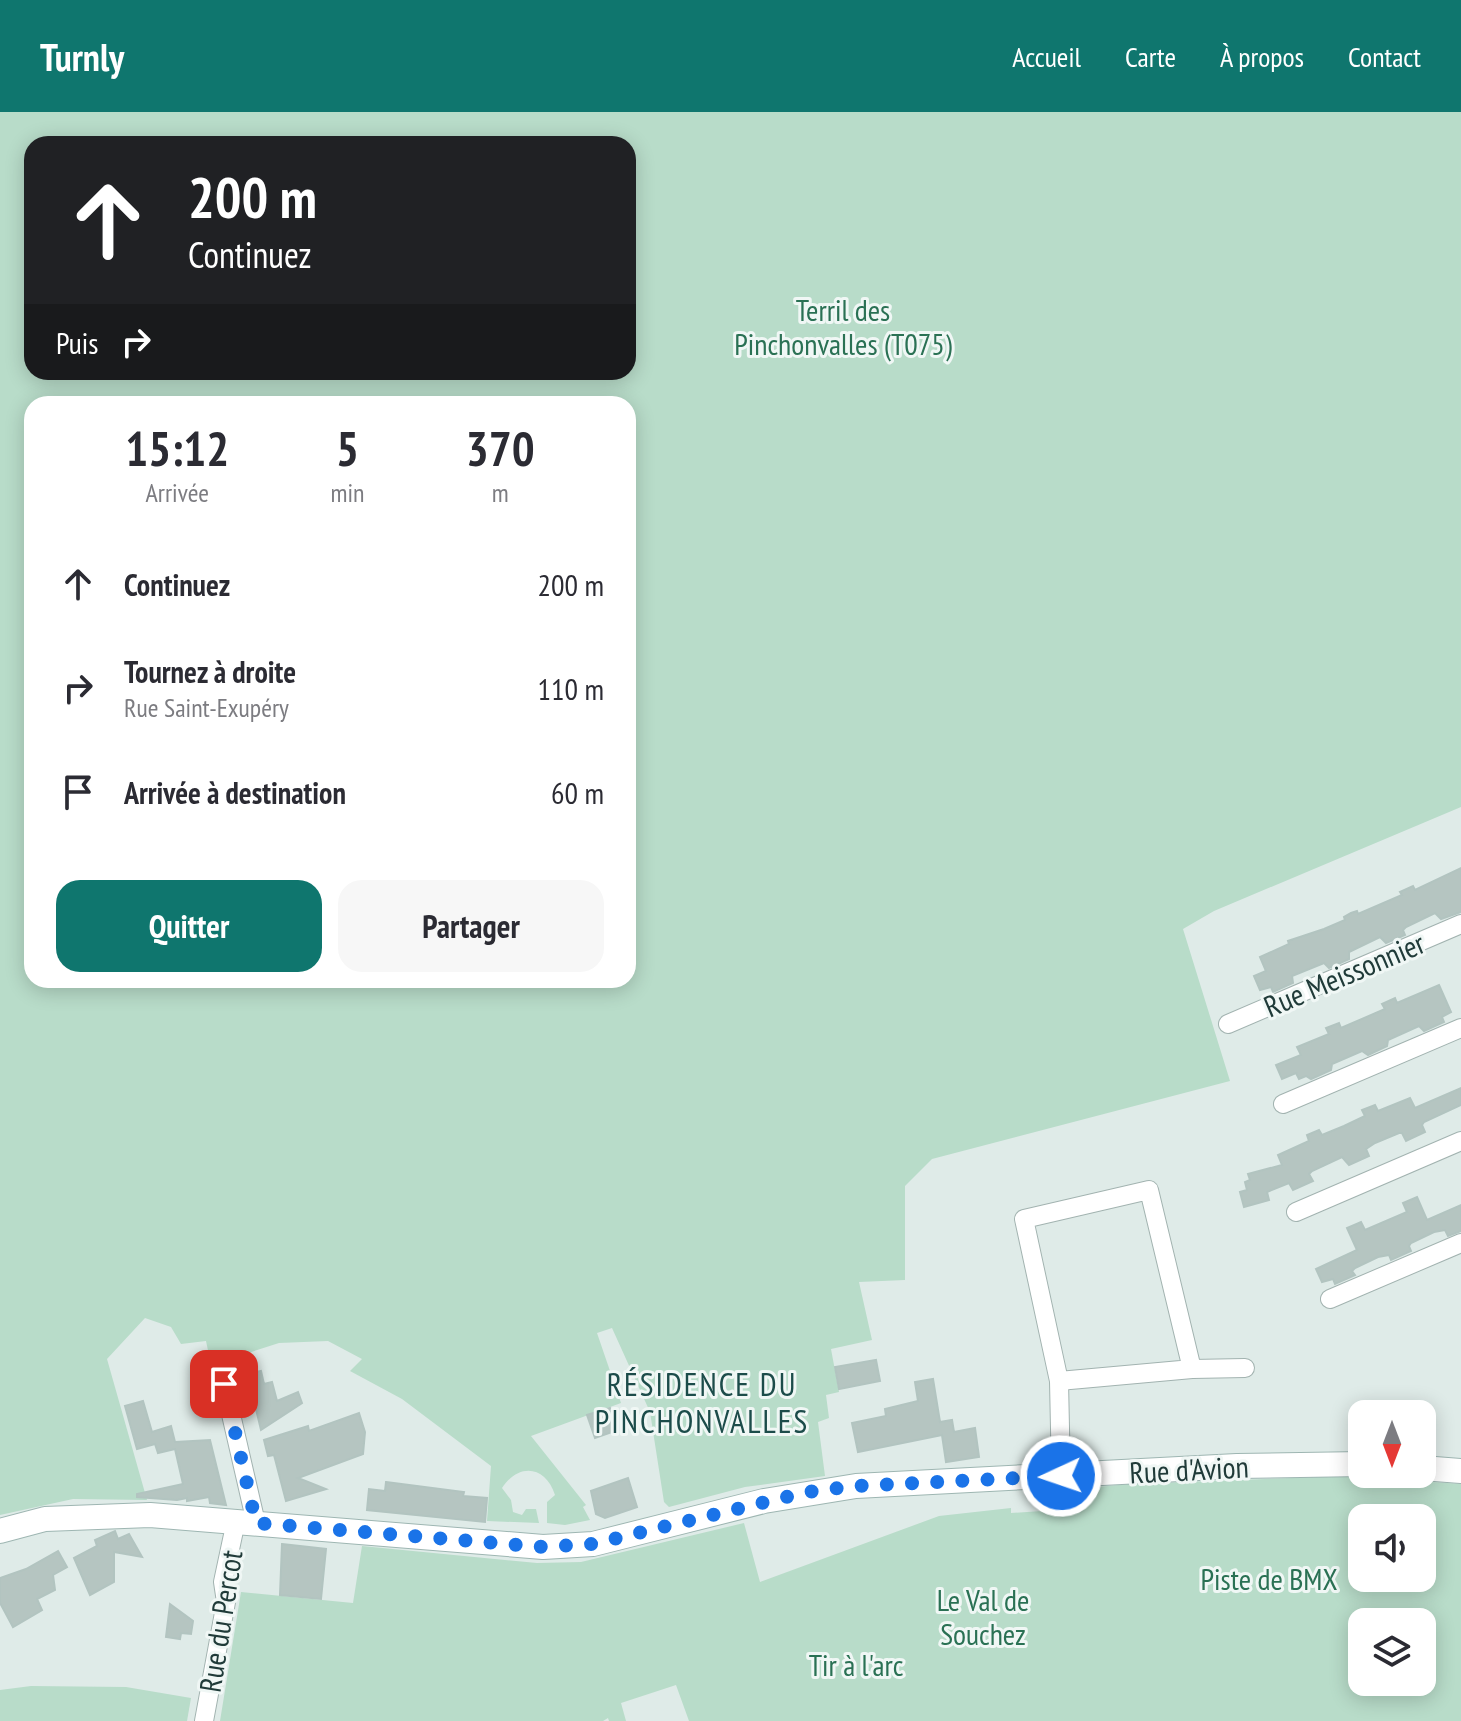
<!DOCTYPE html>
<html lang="fr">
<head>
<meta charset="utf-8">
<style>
	:root { --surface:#fff; --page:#f7f7f7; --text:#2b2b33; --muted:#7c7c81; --accent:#0f766e }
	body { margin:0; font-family:"PT Sans Narrow",sans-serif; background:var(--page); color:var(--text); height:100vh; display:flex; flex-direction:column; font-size:30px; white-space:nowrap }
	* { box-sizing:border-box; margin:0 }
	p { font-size:26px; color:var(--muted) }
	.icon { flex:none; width:44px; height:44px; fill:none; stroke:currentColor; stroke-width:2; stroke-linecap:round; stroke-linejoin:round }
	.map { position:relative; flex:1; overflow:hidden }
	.details { position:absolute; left:24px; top:284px; width:612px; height:592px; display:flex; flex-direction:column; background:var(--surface); border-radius:24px; box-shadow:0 4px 20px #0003 }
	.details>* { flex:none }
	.hud { position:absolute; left:24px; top:24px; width:612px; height:244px; border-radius:24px; box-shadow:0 4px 20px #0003; background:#202124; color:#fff; overflow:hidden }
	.needle { width:52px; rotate:180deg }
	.tools { position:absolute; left:1348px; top:1288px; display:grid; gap:16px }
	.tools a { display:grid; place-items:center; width:88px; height:88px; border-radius:16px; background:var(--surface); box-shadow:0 4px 20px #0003; font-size:40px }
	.pin { position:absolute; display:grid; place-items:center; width:68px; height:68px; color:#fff; margin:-34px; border-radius:16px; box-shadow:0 4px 12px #0006 }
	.me { position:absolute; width:88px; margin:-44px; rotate:267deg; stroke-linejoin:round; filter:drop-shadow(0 0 6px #0008) }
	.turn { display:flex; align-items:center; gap:28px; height:168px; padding:0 32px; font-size:36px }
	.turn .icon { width:104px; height:104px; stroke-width:2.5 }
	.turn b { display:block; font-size:56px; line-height:68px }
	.then { display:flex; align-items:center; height:76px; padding:0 32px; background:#0003; gap:16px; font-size:30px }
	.eta { display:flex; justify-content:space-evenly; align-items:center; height:136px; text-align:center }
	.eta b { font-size:48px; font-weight:600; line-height:56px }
	.action { display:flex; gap:16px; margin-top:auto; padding:16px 32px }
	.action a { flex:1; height:92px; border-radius:24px; background:var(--accent); color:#fff; font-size:32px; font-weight:600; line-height:92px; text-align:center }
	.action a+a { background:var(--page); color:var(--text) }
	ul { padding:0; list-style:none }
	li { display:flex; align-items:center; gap:24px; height:104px; padding:0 32px }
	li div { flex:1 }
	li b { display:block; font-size:30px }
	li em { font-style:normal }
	header { display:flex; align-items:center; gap:48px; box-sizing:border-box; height:112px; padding:0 40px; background:var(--accent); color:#fff }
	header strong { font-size:38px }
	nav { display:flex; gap:44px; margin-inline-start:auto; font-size:28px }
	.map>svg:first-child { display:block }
	.green { fill:#b8dcc9; fill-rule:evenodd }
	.building { fill:#b5c5c1; stroke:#b2c4c0; stroke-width:2 }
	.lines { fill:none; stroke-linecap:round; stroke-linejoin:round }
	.street-casing { stroke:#a2b3b0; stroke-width:20 }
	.secondary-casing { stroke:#9eb6b2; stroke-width:26 }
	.street { stroke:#fff; stroke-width:18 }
	.secondary { stroke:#fff; stroke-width:24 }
	.route { stroke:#1a73e8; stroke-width:14; stroke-dasharray:0 25.2 }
	.labels { text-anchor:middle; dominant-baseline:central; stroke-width:6; stroke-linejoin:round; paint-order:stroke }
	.park-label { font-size:30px; fill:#2a7154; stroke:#f0f7f5 }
	.street-label { font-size:30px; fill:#203b39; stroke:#f0f7f5 }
	.neighbourhood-label { font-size:32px; letter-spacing:2px; fill:#1c4c4a; stroke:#f0f7f5 }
</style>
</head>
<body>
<header>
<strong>Turnly</strong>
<nav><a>Accueil</a><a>Carte</a><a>À propos</a><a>Contact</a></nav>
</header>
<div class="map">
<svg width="1461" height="1609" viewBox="0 0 1461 1609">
	<rect width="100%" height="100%" fill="#dfebe8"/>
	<g class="green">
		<path d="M0 0H1461V695L1214 799 1183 817 1230 969 932 1047 905 1074V1168L859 1170 872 1228 831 1237 839 1280 826 1283 829 1306 818 1310 825 1364 745 1375 669 1395 664 1390 650 1300 612 1216 597 1221 621 1291 531 1324 586 1393 583 1395 590 1408 565 1413 547 1411V1390L555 1383C546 1354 519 1350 502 1376L511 1388 513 1400 522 1403 526 1397H536L539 1411 487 1409 491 1354 402 1287 350 1259 362 1247 328 1229 279 1231 211 1253 206 1229 181 1232 171 1215 145 1206 107 1247 147 1388 73 1387 0 1403ZM32 32H628V260H32ZM32 292H628V868H32Z"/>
		<path d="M1346 1364 1461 1372V1609H689L676 1573 621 1591 626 1609H609L608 1606 603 1609H220L241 1480 353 1491 362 1434 537 1451 581 1450 744 1411 760 1470 939 1404 1011 1396V1401L1042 1399 1054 1379 1129 1372ZM1362 1406H1422V1466H1362ZM1362 1510H1422V1570H1362Z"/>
		<path d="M31 1574 126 1575 191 1586 187 1609H0V1578Z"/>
	</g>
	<g class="building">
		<path d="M1461 756V800L1441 807 1435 801 1406 815 1403 818 1405 823 1386 831 1380 825 1349 840V847L1329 856 1324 851 1292 864 1293 871 1273 880 1271 875 1260 878 1254 864 1266 859 1260 845 1289 832 1288 829 1324 817 1345 808 1344 805 1351 801 1357 799 1358 802 1402 783 1400 780 1413 774 1415 778Z"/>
		<path d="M1439 873 1451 900 1442 905 1444 910 1424 919 1419 914 1388 928 1387 934 1368 943 1362 939 1332 952 1331 958 1311 967 1306 964 1299 967 1296 961 1282 967 1276 953 1301 943 1297 935 1329 922 1326 916 1339 911 1341 916 1385 897 1382 892 1395 886 1397 891Z"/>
		<path d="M1461 976V993L1424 1010 1422 1013 1425 1020 1406 1029 1402 1021H1399L1375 1031 1366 1037 1369 1044 1349 1053 1342 1045 1312 1059 1309 1062 1313 1069 1293 1078 1289 1071 1267 1080 1269 1088 1244 1095 1240 1080 1247 1078 1245 1070 1250 1068 1248 1062 1282 1053 1278 1043 1309 1029 1307 1023 1319 1018 1322 1023 1344 1014 1365 1004 1362 998 1375 993 1378 999 1410 986 1415 996Z"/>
		<path d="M1417 1085 1427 1108 1461 1093V1119L1448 1124 1445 1118 1434 1120 1411 1131 1409 1134 1411 1139 1391 1148 1389 1143 1378 1145 1355 1156 1352 1159 1355 1163 1335 1172 1333 1167 1322 1170 1316 1157 1357 1138 1347 1116 1361 1110 1365 1118 1407 1100 1403 1091Z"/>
		<path d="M876 1248 880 1269 839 1277 835 1255Z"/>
		<path d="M255 1255 256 1260 261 1259 264 1272 272 1270 277 1289 298 1280 302 1291 261 1318 255 1293 250 1295 240 1258Z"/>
		<path d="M933 1267 940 1310 952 1308 954 1320 975 1316 979 1345 946 1350 942 1323 858 1340 852 1311 886 1304 885 1297 918 1289 915 1270Z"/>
		<path d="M143 1289 152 1320 171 1314 175 1330 210 1328 226 1393 210 1391 209 1385 187 1389V1386L177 1388 137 1385V1382L183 1372 175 1337 158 1341 155 1332 137 1337 125 1294Z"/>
		<path d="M610 1296 618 1318 595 1326 587 1303Z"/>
		<path d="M359 1301 365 1320 363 1342 298 1366 326 1377 286 1389 274 1343 268 1344 264 1328 308 1314 309 1319Z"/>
		<path d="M628 1366 637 1395 605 1406 596 1402 591 1379Z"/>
		<path d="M386 1370 464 1380 463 1384 487 1386 485 1410 367 1398 369 1377 385 1379Z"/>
		<path d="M115 1419 118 1427 129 1422 142 1445 114 1440V1470L90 1483 74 1446 97 1434 95 1428Z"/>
		<path d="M282 1432 326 1437 321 1487 280 1483Z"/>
		<path d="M58 1439 67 1455 53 1463 55 1478 37 1487 42 1498 13 1515 0 1491V1466L26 1457Z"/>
		<path d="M170 1492 193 1509 191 1522 181 1521 180 1527 166 1525Z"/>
	</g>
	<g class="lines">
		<defs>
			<g id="street">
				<path d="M1228 912 1461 812"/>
				<path d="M1283 992 1461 916"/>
				<path d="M1296 1100 1461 1029"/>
				<path d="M1330 1187 1461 1131"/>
				<path d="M1192 1257 1245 1256"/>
				<path d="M1059 1269 1192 1257 1149 1078 1024 1107 1059 1269 1061 1364"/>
				<path d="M224 1272 256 1411"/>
				<path d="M204 1609 226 1490 223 1470 236 1409"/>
			</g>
			<g id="secondary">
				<path d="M1422 1356 1461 1359"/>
				<path d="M0 1419 45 1407 150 1403 543 1435 593 1432 764 1389 856 1374 1237 1354 1362 1352"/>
			</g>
		</defs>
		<use href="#street" class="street-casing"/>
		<use href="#secondary" class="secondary-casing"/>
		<use href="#street" class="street"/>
		<use href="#secondary" class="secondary"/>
	</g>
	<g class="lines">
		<path class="route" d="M224 1272 256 1411 543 1435 593 1432 807 1380 856 1374 1061 1364"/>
	</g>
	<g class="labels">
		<g class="park-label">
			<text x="843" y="197">Terril des<tspan x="843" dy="34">Pinchonvalles (T075)</tspan></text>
			<text x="1269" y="1466">Piste de BMX</text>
			<text x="983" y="1487">Le Val de<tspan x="983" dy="34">Souchez</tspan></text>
			<text x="856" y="1552">Tir à l'arc</text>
		</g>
		<g class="street-label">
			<text transform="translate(1344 862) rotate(-23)">Rue Meissonnier</text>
			<text transform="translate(1189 1357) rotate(-3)">Rue d'Avion</text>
			<text transform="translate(220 1509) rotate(-81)">Rue du Percot</text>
		</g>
		<g class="neighbourhood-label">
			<text x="702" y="1272">RÉSIDENCE DU<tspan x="702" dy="37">PINCHONVALLES</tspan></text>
		</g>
	</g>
</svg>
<div class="tools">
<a><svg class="needle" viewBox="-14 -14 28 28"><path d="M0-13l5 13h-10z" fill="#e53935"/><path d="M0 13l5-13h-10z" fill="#7c7c81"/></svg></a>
<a><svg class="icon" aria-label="sound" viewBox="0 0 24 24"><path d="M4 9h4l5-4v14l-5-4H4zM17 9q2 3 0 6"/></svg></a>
<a><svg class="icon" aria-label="layers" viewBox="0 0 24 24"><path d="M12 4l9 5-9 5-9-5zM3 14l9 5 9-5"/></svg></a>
</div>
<div class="pin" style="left:224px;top:1272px;background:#d93025"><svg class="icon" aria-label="arrive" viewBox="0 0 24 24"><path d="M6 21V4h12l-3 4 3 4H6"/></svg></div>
<svg class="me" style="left:1061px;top:1364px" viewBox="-20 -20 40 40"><circle r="17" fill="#1a73e8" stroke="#fff" stroke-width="3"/><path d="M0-11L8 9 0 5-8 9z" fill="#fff"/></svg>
<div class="hud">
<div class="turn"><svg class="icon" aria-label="ahead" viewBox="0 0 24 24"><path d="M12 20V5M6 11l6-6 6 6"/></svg><div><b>200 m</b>Continuez</div></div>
<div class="then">Puis<svg class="icon" aria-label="right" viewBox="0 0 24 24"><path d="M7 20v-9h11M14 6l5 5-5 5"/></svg></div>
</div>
<section class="details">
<div class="eta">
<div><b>15:12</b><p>Arrivée</p></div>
<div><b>5</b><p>min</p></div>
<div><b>370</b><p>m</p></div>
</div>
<ul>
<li><svg class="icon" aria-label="ahead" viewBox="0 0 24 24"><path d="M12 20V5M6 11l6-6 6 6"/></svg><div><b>Continuez</b></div><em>200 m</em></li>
<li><svg class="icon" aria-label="right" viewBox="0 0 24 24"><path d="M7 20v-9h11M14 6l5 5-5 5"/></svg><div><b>Tournez à droite</b><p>Rue Saint-Exupéry</p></div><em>110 m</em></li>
<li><svg class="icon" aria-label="arrive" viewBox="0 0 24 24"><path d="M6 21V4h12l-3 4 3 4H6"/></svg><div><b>Arrivée à destination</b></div><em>60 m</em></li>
</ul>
<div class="action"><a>Quitter</a><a>Partager</a></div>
</section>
</div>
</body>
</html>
